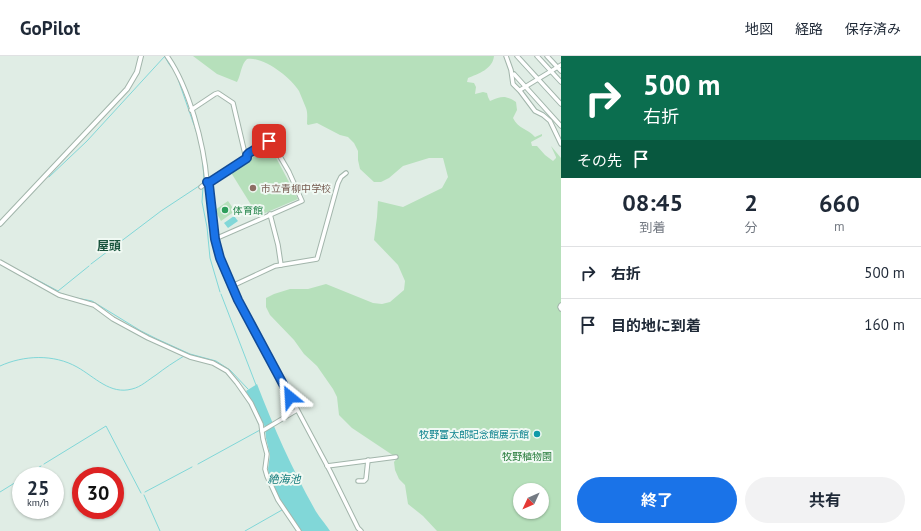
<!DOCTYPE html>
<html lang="ja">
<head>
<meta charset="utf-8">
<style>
	:root { --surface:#fff; --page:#f2f2f3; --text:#1f2937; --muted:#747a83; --line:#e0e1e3; --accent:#1a73e8 }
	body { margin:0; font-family:"PT Sans","Noto Sans JP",sans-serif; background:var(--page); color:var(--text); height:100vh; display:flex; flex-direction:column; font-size:15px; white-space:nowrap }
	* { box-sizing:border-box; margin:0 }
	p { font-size:13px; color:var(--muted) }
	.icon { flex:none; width:22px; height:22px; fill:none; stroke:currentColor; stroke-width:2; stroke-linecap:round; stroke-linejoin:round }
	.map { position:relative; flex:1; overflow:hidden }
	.sheet { display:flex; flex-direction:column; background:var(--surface); width:360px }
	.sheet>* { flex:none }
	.hud { background:#0b6e4f; color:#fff; overflow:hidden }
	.needle { width:26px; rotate:226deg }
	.tools { position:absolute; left:513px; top:427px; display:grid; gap:8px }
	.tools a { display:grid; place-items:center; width:36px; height:36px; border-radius:50%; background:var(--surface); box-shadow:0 1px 3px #0004; font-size:20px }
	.speed { position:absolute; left:12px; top:411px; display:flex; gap:8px; font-size:20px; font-weight:700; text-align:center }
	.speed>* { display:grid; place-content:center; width:52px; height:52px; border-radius:50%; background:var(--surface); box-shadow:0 1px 3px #0004; line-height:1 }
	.speed small { font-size:10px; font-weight:400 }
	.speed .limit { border:6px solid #d22; background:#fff; color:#111 }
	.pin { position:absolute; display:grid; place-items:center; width:34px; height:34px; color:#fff; margin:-17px; border-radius:8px; box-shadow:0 2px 6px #0006 }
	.me { position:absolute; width:44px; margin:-22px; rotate:333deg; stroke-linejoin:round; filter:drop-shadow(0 0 3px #0008) }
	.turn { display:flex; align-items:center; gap:14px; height:84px; padding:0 16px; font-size:18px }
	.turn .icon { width:52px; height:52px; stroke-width:2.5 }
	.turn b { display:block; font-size:28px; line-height:34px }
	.then { display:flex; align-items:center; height:38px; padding:0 16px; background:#0003; gap:8px; font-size:15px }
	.eta { display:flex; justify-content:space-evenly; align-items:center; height:68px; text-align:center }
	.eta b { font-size:24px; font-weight:700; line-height:28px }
	.button { display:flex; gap:8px; margin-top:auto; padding:8px 16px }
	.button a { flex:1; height:46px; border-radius:24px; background:var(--accent); color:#fff; font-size:16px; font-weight:700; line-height:46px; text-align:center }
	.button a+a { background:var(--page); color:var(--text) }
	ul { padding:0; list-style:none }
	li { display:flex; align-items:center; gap:12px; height:52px; padding:0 16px; border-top:1px solid var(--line) }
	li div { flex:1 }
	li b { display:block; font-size:15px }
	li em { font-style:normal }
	header { display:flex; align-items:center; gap:24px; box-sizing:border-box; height:56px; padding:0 20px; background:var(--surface); border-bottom:1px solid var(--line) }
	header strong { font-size:19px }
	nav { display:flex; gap:22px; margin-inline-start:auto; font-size:14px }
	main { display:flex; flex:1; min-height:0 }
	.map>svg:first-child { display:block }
	.green { fill:#b6e0bb; fill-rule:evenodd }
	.water { fill:#81d7d8 }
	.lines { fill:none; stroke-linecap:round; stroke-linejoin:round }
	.stream { stroke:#81d7d8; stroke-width:1 }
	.minor-casing { stroke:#a2b5ab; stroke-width:5.5 }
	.tertiary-casing { stroke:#a2b5ab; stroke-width:6 }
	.minor { stroke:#fff; stroke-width:3.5 }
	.tertiary { stroke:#fff; stroke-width:4 }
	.route-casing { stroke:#114b97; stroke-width:10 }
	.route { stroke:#1a73e8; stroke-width:7 }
	.education-dot { fill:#8d6e63; stroke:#f0f9f3; stroke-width:1.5 }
	.leisure-dot { fill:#2e9e5b; stroke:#f0f9f3; stroke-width:1.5 }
	.culture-dot { fill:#0f9aa8; stroke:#f0f9f3; stroke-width:1.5 }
	.labels { text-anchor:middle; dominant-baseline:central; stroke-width:4; stroke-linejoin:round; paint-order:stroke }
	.education-label { font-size:10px; fill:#785e54; stroke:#f0f9f3; text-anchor:start }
	.leisure-label { font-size:10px; fill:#27864d; stroke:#f0f9f3; text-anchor:start }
	.culture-label { font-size:10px; fill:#0d838f; stroke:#f0f9f3; text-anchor:end }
	.park-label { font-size:10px; fill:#247a39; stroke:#f0f9f3 }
	.water-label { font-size:11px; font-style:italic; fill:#127a7b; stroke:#f0f9f3 }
	.quarter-label { font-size:12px; font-weight:bold; fill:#18533c; stroke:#f0f9f3 }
</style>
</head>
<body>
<header>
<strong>GoPilot</strong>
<nav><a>地図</a><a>経路</a><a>保存済み</a></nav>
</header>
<main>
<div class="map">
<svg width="561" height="475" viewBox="0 0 561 475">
	<rect width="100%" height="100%" fill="#e0ede5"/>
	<g class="green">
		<path d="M193 0H494C493 13 478 18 468 22L467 26 474 27 476 31 475 38 483 36 487 37 488 41 490 45C502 40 505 39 516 46L517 54 513 62C518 73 527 72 535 81L542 78V80L531 86 532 90H537L545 99 553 105 556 102V101L551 90 561 102V475H437L423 460 408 448 405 429 399 423 395 414 394 406 397 402 352 372 339 359 337 341 333 333 317 310 304 298 294 284 270 259 266 251V242L274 238 290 233H308L326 228 373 247 382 248 390 246 404 234 405 225 398 209 374 184 377 161 378 145 403 151 442 132 448 121 443 102H429L403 110 389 122 381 126H374L360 113 358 104V95L354 87 348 81 340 79 317 67 308 69 307 68C307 63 308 57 306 52 304 47 301 40 299 35 291 22 264 0 247 3 241 8 241 19 237 26L217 18ZM520 434H542V456H520Z"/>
		<path d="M267 93 272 94 298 143 258 160 230 115 264 94Z"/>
		<path d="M228 145 235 155 221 165 215 154Z"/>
	</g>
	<g class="water">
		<path d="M234 160 238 165 228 172 224 167Z"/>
		<path d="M257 328C273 370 292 413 314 452 318 460 325 467 330 475H300L284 451 270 424 268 413 270 399 266 382 265 371 246 335Z"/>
	</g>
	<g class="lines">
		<g class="stream">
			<path d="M165 1 169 8 173 13"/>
			<path d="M178 23 194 69"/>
			<path d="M195 72 198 80"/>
			<path d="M202 99 204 122 203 127"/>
			<path d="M49 121 87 85 165 0"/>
			<path d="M203 131 202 146 207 171 210 202 220 236"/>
			<path d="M91 208 161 155 202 128"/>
			<path d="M22 216 58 235 89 210"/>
			<path d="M60 237 66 239"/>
			<path d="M221 238 256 329"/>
			<path d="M71 241 92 245 141 275 157 283 190 298 216 305 230 314 248 333"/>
			<path d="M0 310C24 299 54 298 77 311 95 321 110 339 132 333 141 331 148 324 156 319 165 312 174 306 184 300"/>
			<path d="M44 408 106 370 141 437"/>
			<path d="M198 408 260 374"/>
			<path d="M25 420 41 410"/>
			<path d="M0 436 21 423"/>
			<path d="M145 436 192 411"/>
			<path d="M144 439 160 475"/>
			<path d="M245 475 282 454"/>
		</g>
		<defs>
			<g id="minor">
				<path d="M167 0C189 31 204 88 207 126L209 129 215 183 220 202 233 233 330 415 358 472 361 475"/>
				<path d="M506 0 511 14 513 28 520 35 535 55 543 59 550 65 561 88"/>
				<path d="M517 0 561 48"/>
				<path d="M537 0 561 26"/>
				<path d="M547 0 561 15"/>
				<path d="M514 18 561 70"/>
				<path d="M520 34 561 9"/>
				<path d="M191 54 215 38 218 37 233 47 245 98 247 99"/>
				<path d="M201 131 207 126 210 127 247 102V99L249 97 269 85H271L289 116 302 145 215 183"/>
				<path d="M270 158 278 189 281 209"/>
				<path d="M0 206 59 239 94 249 113 263 148 282 190 301 213 307 227 315 237 327 251 347 261 368 263 383 267 398 265 413 267 420 278 444 299 475"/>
				<path d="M232 230 275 210 317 203 338 127 341 121 346 117"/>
				<path d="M561 249 560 251 561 253"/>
				<path d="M262 375 297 354"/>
				<path d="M327 410 396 401"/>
				<path d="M358 425H364L366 423 368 404"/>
			</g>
			<path id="tertiary" d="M0 168 127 33 137 16 141 0"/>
		</defs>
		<use href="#minor" class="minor-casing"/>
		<use href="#tertiary" class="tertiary-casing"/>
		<use href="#minor" class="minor"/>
		<use href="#tertiary" class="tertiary"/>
	</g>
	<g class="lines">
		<defs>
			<path id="route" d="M269 85 249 97 247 99V102L210 126H207L209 129 215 183 220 202 238 244 290 341"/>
		</defs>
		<use href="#route" class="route-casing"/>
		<use href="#route" class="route"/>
	</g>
	<circle class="education-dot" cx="253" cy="132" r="4"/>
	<circle class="leisure-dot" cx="225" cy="154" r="4"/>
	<circle class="culture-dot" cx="537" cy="378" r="4"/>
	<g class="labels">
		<g class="education-label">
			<text x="261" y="132">市立青柳中学校</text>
		</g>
		<g class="leisure-label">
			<text x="233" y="154">体育館</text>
		</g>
		<g class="culture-label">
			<text x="529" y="378">牧野富太郎記念館展示館</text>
		</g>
		<g class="park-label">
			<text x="527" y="400">牧野植物園</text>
		</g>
		<g class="water-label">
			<text x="284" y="423">絶海池</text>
		</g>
		<g class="quarter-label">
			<text x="109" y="189">屋頭</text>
		</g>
	</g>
</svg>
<div class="tools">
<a><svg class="needle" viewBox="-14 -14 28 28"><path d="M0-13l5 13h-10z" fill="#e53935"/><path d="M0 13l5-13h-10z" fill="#747a83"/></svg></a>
</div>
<div class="speed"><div>25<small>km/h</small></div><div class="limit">30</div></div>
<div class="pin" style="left:269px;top:85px;background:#d93025"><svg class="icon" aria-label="arrive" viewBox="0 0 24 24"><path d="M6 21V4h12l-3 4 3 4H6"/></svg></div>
<svg class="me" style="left:290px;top:341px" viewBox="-20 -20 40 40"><path d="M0-17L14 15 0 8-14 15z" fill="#1a73e8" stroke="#fff" stroke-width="4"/></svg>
</div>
<section class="sheet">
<div class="hud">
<div class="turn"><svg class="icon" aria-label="right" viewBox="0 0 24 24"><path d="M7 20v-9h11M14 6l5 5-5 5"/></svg><div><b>500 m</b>右折</div></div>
<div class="then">その先<svg class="icon" aria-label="arrive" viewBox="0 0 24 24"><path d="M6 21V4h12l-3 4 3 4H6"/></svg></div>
</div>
<div class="eta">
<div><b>08:45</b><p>到着</p></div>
<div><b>2</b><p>分</p></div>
<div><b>660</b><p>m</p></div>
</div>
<ul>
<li><svg class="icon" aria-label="right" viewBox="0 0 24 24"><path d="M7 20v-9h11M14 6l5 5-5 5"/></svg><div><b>右折</b></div><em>500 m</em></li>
<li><svg class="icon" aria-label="arrive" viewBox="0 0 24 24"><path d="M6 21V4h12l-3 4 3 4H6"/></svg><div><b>目的地に到着</b></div><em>160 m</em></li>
</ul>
<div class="button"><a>終了</a><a>共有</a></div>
</section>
</main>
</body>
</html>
